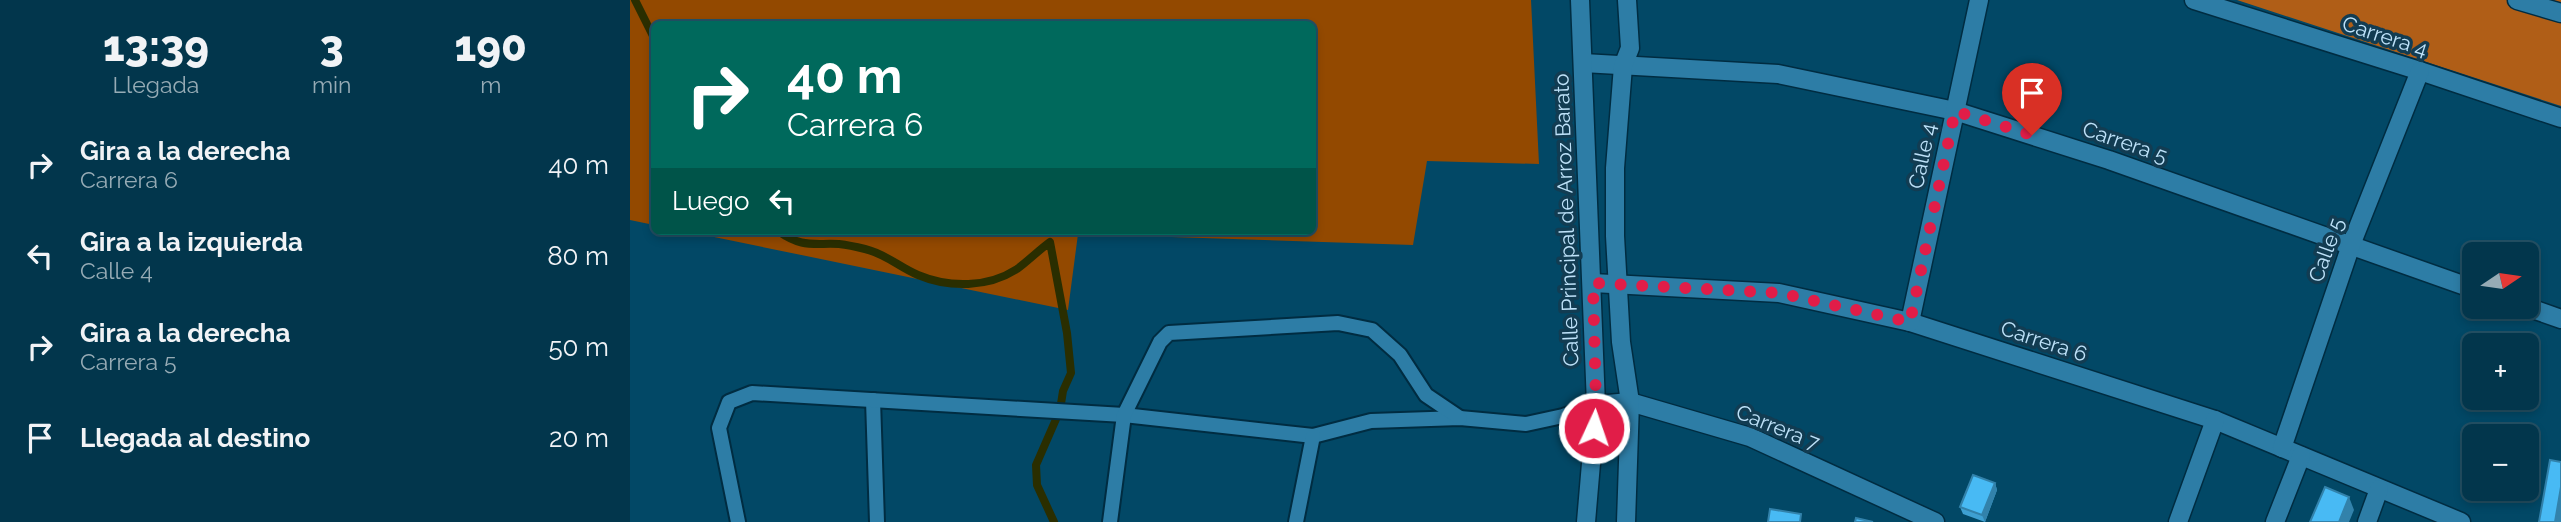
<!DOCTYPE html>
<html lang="es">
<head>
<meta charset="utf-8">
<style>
	:root { --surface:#02364c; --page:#0c3e53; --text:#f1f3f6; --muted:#96abb5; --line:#235064 }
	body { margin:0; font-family:Raleway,sans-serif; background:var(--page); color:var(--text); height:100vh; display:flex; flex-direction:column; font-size:26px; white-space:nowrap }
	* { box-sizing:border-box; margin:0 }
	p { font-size:23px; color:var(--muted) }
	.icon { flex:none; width:38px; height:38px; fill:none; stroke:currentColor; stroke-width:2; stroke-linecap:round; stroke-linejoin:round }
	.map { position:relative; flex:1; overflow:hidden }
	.side { display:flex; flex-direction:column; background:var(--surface); width:630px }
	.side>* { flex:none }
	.hud { position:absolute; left:21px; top:21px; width:665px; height:214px; border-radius:10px; box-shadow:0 4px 10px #0003,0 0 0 2px var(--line); background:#00695c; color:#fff; overflow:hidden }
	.needle { width:46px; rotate:77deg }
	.fabs { position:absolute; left:1832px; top:242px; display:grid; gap:14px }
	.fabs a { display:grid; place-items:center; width:77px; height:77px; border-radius:10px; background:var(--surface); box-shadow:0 4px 10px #0003,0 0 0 2px var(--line); font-size:35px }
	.pin { position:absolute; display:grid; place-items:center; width:60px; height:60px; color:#fff; margin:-72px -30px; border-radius:50% 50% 50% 0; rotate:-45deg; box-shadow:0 0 7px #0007 }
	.pin .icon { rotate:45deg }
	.me { position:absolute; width:77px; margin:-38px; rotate:3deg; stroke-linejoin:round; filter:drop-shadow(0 0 5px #0008) }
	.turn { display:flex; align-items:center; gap:24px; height:147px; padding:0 21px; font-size:32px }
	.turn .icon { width:91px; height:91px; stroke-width:2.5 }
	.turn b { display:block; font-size:49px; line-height:60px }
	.then { display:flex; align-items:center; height:66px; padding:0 21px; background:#0003; gap:14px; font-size:26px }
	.eta { display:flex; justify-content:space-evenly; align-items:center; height:119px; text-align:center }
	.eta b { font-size:42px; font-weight:800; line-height:49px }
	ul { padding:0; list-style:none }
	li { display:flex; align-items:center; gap:21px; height:91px; padding:0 21px }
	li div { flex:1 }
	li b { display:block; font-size:26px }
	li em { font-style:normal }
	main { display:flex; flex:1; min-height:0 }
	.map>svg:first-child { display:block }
	.green { fill:#934900 }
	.forest { fill:#b05e17 }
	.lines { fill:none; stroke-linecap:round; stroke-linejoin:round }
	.stream { stroke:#2a2e00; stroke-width:8 }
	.lane-casing { stroke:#002c41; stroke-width:18 }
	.street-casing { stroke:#002c41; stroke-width:21 }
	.secondary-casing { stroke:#002c41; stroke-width:21 }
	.lane { stroke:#2d7da6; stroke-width:14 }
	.street { stroke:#2d7da6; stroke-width:18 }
	.secondary { stroke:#2d7da6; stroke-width:18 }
	.wall { fill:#3ea0d2 }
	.shaded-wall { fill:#3282ab }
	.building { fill:#48baf4; stroke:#3282ab; stroke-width:2 }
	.route { stroke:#e11d48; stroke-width:12; stroke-dasharray:0 21.6 }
	.labels { text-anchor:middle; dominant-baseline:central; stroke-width:7; stroke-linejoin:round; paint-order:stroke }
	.street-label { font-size:21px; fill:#bee2f9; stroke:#123c52 }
</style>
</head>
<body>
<main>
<section class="side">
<div class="eta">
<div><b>13:39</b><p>Llegada</p></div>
<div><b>3</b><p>min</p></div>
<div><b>190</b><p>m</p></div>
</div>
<ul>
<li><svg class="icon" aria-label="right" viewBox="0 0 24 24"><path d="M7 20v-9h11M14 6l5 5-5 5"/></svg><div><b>Gira a la derecha</b><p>Carrera 6</p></div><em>40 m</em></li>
<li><svg class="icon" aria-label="left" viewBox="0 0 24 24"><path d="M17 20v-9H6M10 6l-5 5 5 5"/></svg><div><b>Gira a la izquierda</b><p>Calle 4</p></div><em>80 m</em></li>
<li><svg class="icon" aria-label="right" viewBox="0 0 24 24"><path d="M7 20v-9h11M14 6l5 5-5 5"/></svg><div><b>Gira a la derecha</b><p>Carrera 5</p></div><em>50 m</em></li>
<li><svg class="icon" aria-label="arrive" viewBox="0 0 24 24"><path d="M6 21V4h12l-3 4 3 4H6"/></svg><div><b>Llegada al destino</b></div><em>20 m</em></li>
</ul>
</section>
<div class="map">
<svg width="1931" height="522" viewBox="0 0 1931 522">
	<rect width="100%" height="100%" fill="#024866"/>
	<path class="green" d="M0 0H901L909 164 797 161 783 245 448 234 438 310 55 231H682V24H24V225L0 220Z"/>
	<path class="forest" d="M1607 0H1931V106Z"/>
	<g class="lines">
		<g class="stream">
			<path d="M5 0 24 38"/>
			<path d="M148 231C172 248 182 243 209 244 218 245 227 247 235 249 256 254 269 267 288 275 319 288 358 288 387 269 398 261 409 250 420 242L437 333 441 373 433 391 430 410 406 465 407 485 424 522"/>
		</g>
		<defs>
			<g id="lane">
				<path d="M243 400 247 522"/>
				<path d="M108 522 89 428 99 402 122 393 494 415 683 436 741 421 830 418 896 424 933 416 966 405"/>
				<path d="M480 522 494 415 530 342 539 333 708 323 742 330 770 355 796 395 830 418"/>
				<path d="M666 522 683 436"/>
			</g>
			<g id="street">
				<path d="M1564 0 1790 71 1931 118"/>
				<path d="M1887 0 1931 13"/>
				<path d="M953 63 1148 74 1325 111 1479 160 1844 289"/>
				<path d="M963 283 1149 293 1280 322 1585 420 1831 522"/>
				<path d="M1894 306 1931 319"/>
				<path d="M1280 322 1349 0"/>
				<path d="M966 405 1000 402 1120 437 1305 522"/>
				<path d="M1652 448 1721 245 1790 71"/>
				<path d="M996 522 1000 402 991 342 985 236V168L993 66 1000 48 997 0"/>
				<path d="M1548 522 1585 420"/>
				<path d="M1645 522 1671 456"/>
				<path d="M1737 522 1749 489"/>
			</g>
			<path id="secondary" d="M950 0 966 405 956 522"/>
		</defs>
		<use href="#lane" class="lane-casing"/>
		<use href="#street" class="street-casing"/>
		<use href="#secondary" class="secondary-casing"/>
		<use href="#lane" class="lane"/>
		<use href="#street" class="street"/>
		<use href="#secondary" class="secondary"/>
	</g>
	<path class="wall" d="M1365 483 1367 490 1355 522 1333 514 1330 507Z"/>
	<g class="shaded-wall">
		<path d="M1365 483 1367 490 1355 522 1352 515Z"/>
		<path d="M1931 487V522H1925Z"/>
		<path d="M1719 497 1724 510 1719 522H1709Z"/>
	</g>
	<g class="building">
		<path d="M1920 460 1931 462V487L1925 522H1909Z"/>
		<path d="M1343 475 1365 483 1352 515 1330 507Z"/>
		<path d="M1695 487 1719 497 1709 522H1680Z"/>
		<path d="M1140 509 1171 514 1170 522H1138Z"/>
		<path d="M1226 518 1243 522H1225Z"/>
	</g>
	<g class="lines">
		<path class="route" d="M964 428 966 405 963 283 1149 293 1280 322 1325 111 1402 135"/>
	</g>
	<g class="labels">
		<g class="street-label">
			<text transform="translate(1755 36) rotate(18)">Carrera 4</text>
			<text transform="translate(1495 142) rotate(19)">Carrera 5</text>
			<text transform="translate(1292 156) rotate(-78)">Calle 4</text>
			<text transform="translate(936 220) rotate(-92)">Calle Principal de Arroz Barato</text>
			<text transform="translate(1696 250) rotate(-70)">Calle 5</text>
			<text transform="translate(1414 341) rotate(18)">Carrera 6</text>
			<text transform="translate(1148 427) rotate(22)">Carrera 7</text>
		</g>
	</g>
</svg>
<div class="fabs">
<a><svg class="needle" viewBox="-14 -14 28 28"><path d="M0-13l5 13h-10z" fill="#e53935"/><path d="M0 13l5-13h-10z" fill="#96abb5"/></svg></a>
<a>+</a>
<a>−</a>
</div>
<div class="pin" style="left:1402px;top:135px;background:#d93025"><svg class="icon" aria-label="arrive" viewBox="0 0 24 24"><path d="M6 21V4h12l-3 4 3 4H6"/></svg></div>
<svg class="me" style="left:964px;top:428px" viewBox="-20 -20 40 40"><circle r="17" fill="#e11d48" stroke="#fff" stroke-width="3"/><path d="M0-11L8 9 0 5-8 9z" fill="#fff"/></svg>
<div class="hud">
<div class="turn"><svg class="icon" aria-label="right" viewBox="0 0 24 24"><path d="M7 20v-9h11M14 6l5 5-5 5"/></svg><div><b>40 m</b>Carrera 6</div></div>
<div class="then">Luego<svg class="icon" aria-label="left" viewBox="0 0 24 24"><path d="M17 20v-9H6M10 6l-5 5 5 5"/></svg></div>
</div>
</div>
</main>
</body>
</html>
